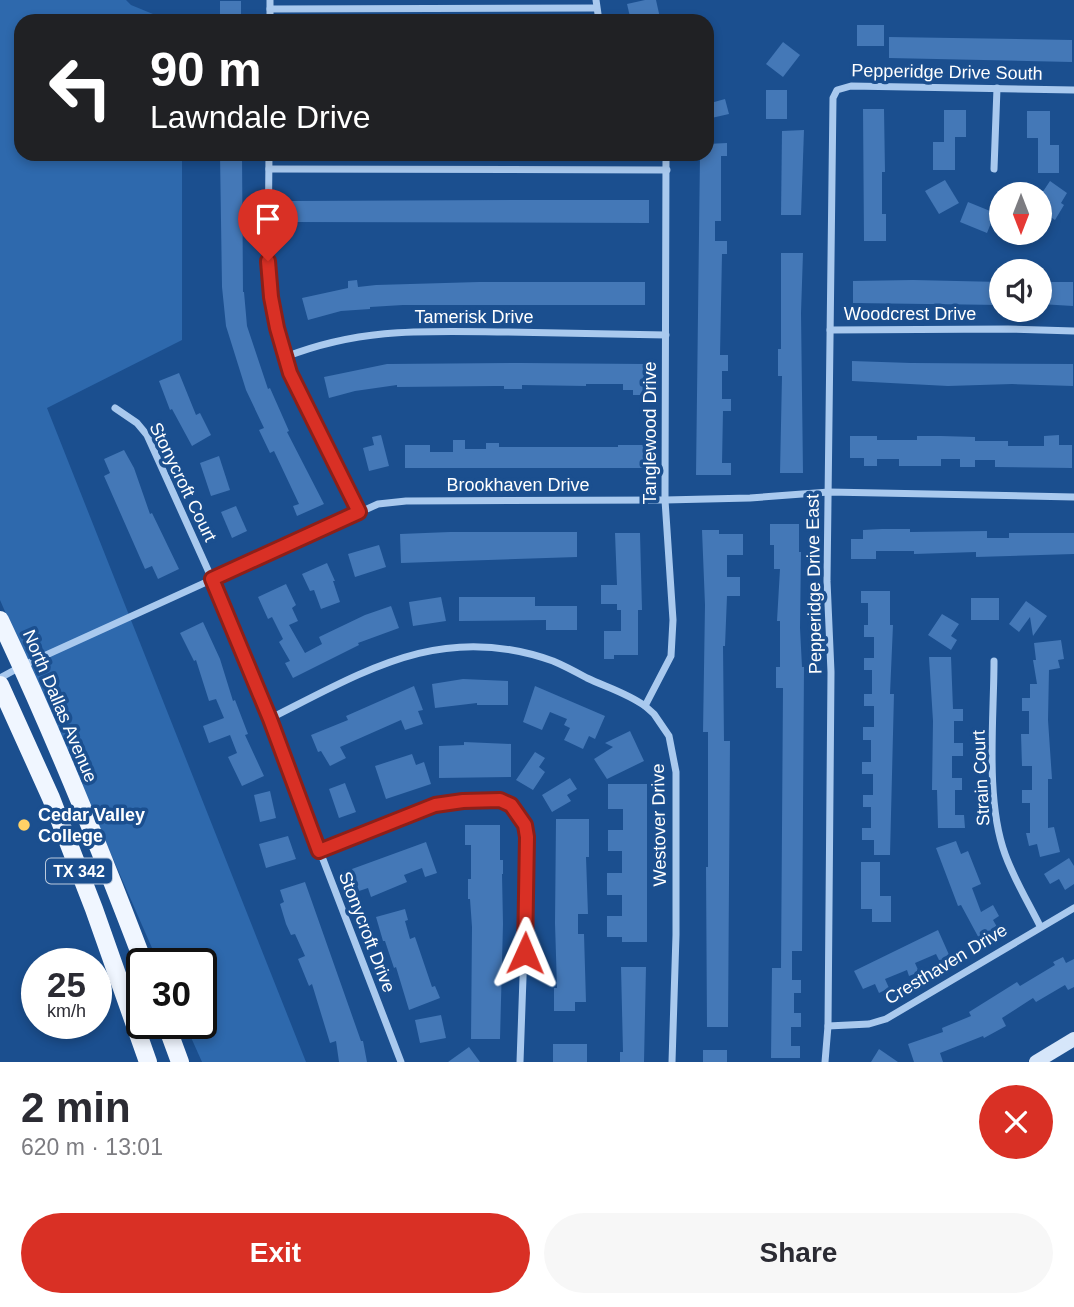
<!DOCTYPE html>
<html lang="en">
<head>
<meta charset="utf-8">
<style>
	:root { --surface:#fff; --page:#f7f7f7; --text:#2b2b33; --muted:#7c7c81; --accent:#d93025 }
	body { margin:0; font-family:Arial,sans-serif; background:var(--page); color:var(--text); height:100vh; display:flex; flex-direction:column; font-size:26px; white-space:nowrap }
	* { box-sizing:border-box; margin:0 }
	p { font-size:23px; color:var(--muted) }
	.icon { flex:none; width:38px; height:38px; fill:none; stroke:currentColor; stroke-width:2; stroke-linecap:round; stroke-linejoin:round }
	.map { position:relative; height:1062px; overflow:hidden }
	.drawer { display:flex; flex-direction:column; background:var(--surface); flex:1 }
	.drawer>* { flex:none }
	.guide { position:absolute; left:14px; top:14px; width:700px; height:147px; border-radius:21px; box-shadow:0 4px 10px #0003; background:#202124; color:#fff; overflow:hidden }
	.needle { width:46px; rotate:180deg }
	.tools { position:absolute; left:989px; top:182px; display:grid; gap:14px }
	.tools a { display:grid; place-items:center; width:63px; height:63px; border-radius:50%; background:var(--surface); box-shadow:0 4px 10px #0003; font-size:35px }
	.speed { position:absolute; left:21px; top:948px; display:flex; gap:14px; font-size:35px; font-weight:700; text-align:center }
	.speed>* { display:grid; place-content:center; width:91px; height:91px; border-radius:50%; background:var(--surface); box-shadow:0 4px 10px #0003; line-height:1 }
	.speed small { font-size:18px; font-weight:400 }
	.speed .limit { border:4px solid #111; border-radius:10px; background:#fff; color:#111 }
	.pin { position:absolute; display:grid; place-items:center; width:60px; height:60px; color:#fff; margin:-72px -30px; border-radius:50% 50% 50% 0; rotate:-45deg; box-shadow:0 0 7px #0007 }
	.pin .icon { rotate:45deg }
	.me { position:absolute; width:77px; margin:-38px; rotate:1deg; stroke-linejoin:round; filter:drop-shadow(0 0 5px #0008) }
	.turn { display:flex; align-items:center; gap:24px; height:147px; padding:0 21px; font-size:32px }
	.turn .icon { width:91px; height:91px; stroke-width:2.5 }
	.turn b { display:block; font-size:49px; line-height:60px }
	.round { display:grid; place-items:center; flex:none; width:74px; height:74px; border-radius:37px; background:var(--page) }
	.head { display:flex; align-items:center; justify-content:space-between; height:119px; padding:0 21px }
	h1 { font-size:42px; font-weight:800; line-height:52px }
	.button { display:flex; gap:14px; margin-top:auto; padding:14px 21px }
	.button a { flex:1; height:80px; border-radius:42px; background:var(--accent); color:#fff; font-size:28px; font-weight:800; line-height:80px; text-align:center }
	.button a+a { background:var(--page); color:var(--text) }
	.map>svg:first-child { display:block }
	.green { fill:#2e69ad }
	.building { fill:#4478b7 }
	.lines { fill:none; stroke-linecap:round; stroke-linejoin:round }
	.minor { stroke:#a9c9ee; stroke-width:7 }
	.secondary { stroke:#d6e6fa; stroke-width:14 }
	.primary { stroke:#f0f6ff; stroke-width:18 }
	.route-casing { stroke:#8d1f18; stroke-width:18 }
	.route { stroke:#d93025; stroke-width:12 }
	.poi-dot { fill:#ffd166; stroke:#1b4f8f; stroke-width:2.5 }
	.labels { text-anchor:middle; dominant-baseline:central; stroke-width:7; stroke-linejoin:round; paint-order:stroke }
	.shield { fill:#1b4f8f; stroke:#bbcadd; stroke-width:2 }
	.shield-label { font-size:16px; font-weight:bold; fill:#fff }
	.street-label { font-size:18px; fill:#fff; stroke:#1b4f8f }
	.poi-label { font-size:18px; font-weight:bold; fill:#fff; stroke:#1b4f8f; text-anchor:start }
</style>
</head>
<body>
<div class="map">
<svg width="1074" height="1062" viewBox="0 0 1074 1062">
	<rect width="100%" height="100%" fill="#1b4f8f"/>
	<path class="green" d="M0 0H126L131 5 170 21H21V154H182V340L47 408 306 1062H202L185 1024H201V964H159L0 600Z"/>
	<g class="building">
		<path d="M645 0H656L660 18 631 21 627 4Z"/>
		<rect x="220" y="1" width="21" height="20"/>
		<rect x="857" y="25" width="27" height="21"/>
		<path d="M889 37 1072 40V62L889 58Z"/>
		<path d="M783 42 800 55 783 77 766 64Z"/>
		<rect x="766" y="90" width="21" height="29"/>
		<path d="M725 99 729 114 707 119V104Z"/>
		<path d="M863 109H884L885 172H882V214H886V241H864Z"/>
		<path d="M944 110H966V137H955V170H933V142H944Z"/>
		<path d="M1027 111H1050V145H1059V173H1038V138H1027Z"/>
		<path d="M804 130 801 215H781L782 131Z"/>
		<path d="M727 143V156H721V221H715V241H727V254H722L720 355H728V371H722V399H731V411H723L722 463H731V475H696L700 154H707V144Z"/>
		<path d="M220 154H242L243 292H244L247 326 268 389 270 388 289 431 287 432 324 504 297 516 293 506 299 504 274 451 270 453 259 430 264 428 246 390 226 326 222 287Z"/>
		<path d="M945 180 959 203 939 214 925 191Z"/>
		<path d="M1050 181 1067 193 1061 203 1064 205 1055 220 1040 210V196Z"/>
		<path d="M520 200H649V223L292 222V201Z"/>
		<path d="M968 202 995 213 987 233 960 222Z"/>
		<path d="M781 253H803L801 313 803 473H780L782 376H778V349H781Z"/>
		<path d="M357 280 358 287 376 285 479 282H645V305H403L370 307V309L341 311 308 320 302 298 348 288V281Z"/>
		<path d="M913 280 1001 282V305L853 303V281Z"/>
		<path d="M1040 282H1073V306L1040 304Z"/>
		<path d="M852 361 911 363 1073 364V386L1012 384 948 386 852 381Z"/>
		<path d="M522 363 644 364V395H633V390H623V384H586V386L522 385V389H504V386H495L397 387V385L355 391 329 398 324 377 387 364Z"/>
		<path d="M179 373 196 415 200 413 211 435 192 446 172 409 170 410 159 381Z"/>
		<path d="M381 435 389 466 369 471 363 448 374 445 372 437Z"/>
		<path d="M1059 435V445H1072V468L995 467V460H975V467H960V459H941V466H899V459H877V466H864V458H850V436H877V440H917V436H941L975 437V441H1008V446H1044V436Z"/>
		<path d="M453 440H465V449H486V443H499V447H618V445H645V468H405V445H430V452H453Z"/>
		<path d="M124 450 134 468 150 514 152 513 179 569 158 579 152 566 145 569 104 476 110 473 104 459Z"/>
		<path d="M219 456 230 490 211 496 200 463Z"/>
		<path d="M236 506 247 531 232 538 221 512Z"/>
		<path d="M770 524H799V552H801L800 628 802 667H804L802 951H792V980H801V993H794V1013H801V1027H791V1046H800V1058H771L772 968H781L783 688H776V667H780V621H777L780 569H774V545H770Z"/>
		<path d="M882 529H910V532L987 531V538H1009V533H1074V554L976 557V552L914 554V551H876V559H851V539H863V530Z"/>
		<path d="M702 530H719V534H743V555H727V577H740V596H727L725 646H723L724 741H730L728 1027H707L706 867H708V732H703L705 605Z"/>
		<path d="M450 532H577V557L401 563 400 534Z"/>
		<path d="M615 533H640L642 610H638V655H614V659H604V631H621V610H617V604H601V585H617Z"/>
		<path d="M379 545 386 567 355 577 348 554Z"/>
		<path d="M327 563 335 581H333L340 602 321 609 314 590 310 591 302 574Z"/>
		<path d="M286 584 296 605 292 608 298 621 289 625 305 653 322 644 319 637 365 615 391 606 399 628 358 643 359 645 293 678 285 663 290 661 279 642 283 639 272 617 268 619 258 597Z"/>
		<path d="M861 591H890V625H893L890 694H894L890 855H874V840H862V828H871V807H863V795H873V774H862V762H871V740H863V727H874V706H864V694H872V670H864V658H874V637H864V625H868V603H861Z"/>
		<path d="M441 597 446 621 413 626 409 602Z"/>
		<path d="M459 597H535V606H577V630H546V620L459 621Z"/>
		<rect x="971" y="598" width="28" height="22"/>
		<path d="M1026 601 1047 616 1033 636 1030 617 1019 632 1009 624Z"/>
		<path d="M942 614 959 624 951 636 957 640 951 650 928 635Z"/>
		<path d="M203 622 220 659 233 701 235 700 248 734 245 735 264 776 242 786 228 757 237 753 230 735 209 743 203 726 224 718 216 699 209 701 196 660 194 661 180 633Z"/>
		<path d="M1061 640 1064 659 1058 660 1060 668 1049 670 1048 720 1052 779H1048V828L1054 827 1060 852 1040 857 1037 844 1029 846 1026 833H1030V803H1022V790H1032V766H1022L1021 734H1029V711H1022V698H1030V684H1037L1033 660H1036L1034 643Z"/>
		<path d="M929 657H951L953 709H963V721H954V743H963V756H952V778H962V790H955V815H964L965 828H938L937 790H932L933 721Z"/>
		<path d="M463 679 508 681V705H477V703L435 708 432 684Z"/>
		<path d="M414 686 423 710 418 711 423 724 405 730 401 720 340 747 346 758 330 766 321 751 318 752 311 735 348 720 346 716Z"/>
		<path d="M535 686 605 716 595 739 589 736 583 749 564 740 570 728 564 725 567 719 550 712 542 730 523 722Z"/>
		<path d="M630 731 644 761 607 779 594 759 613 747 605 743Z"/>
		<path d="M464 742 511 744V777L439 778V746L464 745Z"/>
		<path d="M535 752 545 758 539 767 545 772 533 790 516 780Z"/>
		<path d="M412 754 416 765 424 762 431 784 386 799 375 766Z"/>
		<path d="M570 778 577 789 567 795 571 801 552 812 542 795Z"/>
		<path d="M345 783 356 812 339 818 329 789Z"/>
		<path d="M608 784H647V942H622V937H607V916H622V895H607V873H622V851H608V830H623V809H608Z"/>
		<path d="M270 791 276 818 260 822 254 795Z"/>
		<path d="M556 819H589V857H586L588 914H578V934H584L586 1002H575V1011H554V988H557L555 923Z"/>
		<path d="M465 825H500V860H503V874H502L503 924 500 1039H471L472 927 470 899H468V879H471V845H465Z"/>
		<path d="M288 836 296 859 266 868 259 844Z"/>
		<path d="M956 841 961 854 968 851 981 884 972 888 981 912 993 905 999 916 993 920 1000 932 981 942 961 905 958 906 936 848Z"/>
		<path d="M426 842 437 873 425 877 422 868 404 875 407 882 371 897 368 888 359 891 352 869Z"/>
		<path d="M1069 858 1074 866V884L1065 890 1059 879 1050 884 1044 874Z"/>
		<path d="M861 862H880V896H891V922H872V909H861Z"/>
		<path d="M305 882 361 1041H363L367 1062H339L336 1041 330 1043 312 984 309 986 298 959 305 956 295 934 291 935 286 924 280 904 284 902 280 890Z"/>
		<path d="M405 909 408 920 405 921 410 939 415 937 432 987 435 986 440 998 409 1010 396 967 394 968 385 941H383L376 917Z"/>
		<path d="M938 930 950 957 940 962 936 954 915 963 919 972 909 976 907 970 885 979 889 988 879 993 875 984 863 989 854 971Z"/>
		<path d="M1063 957 1066 963 1074 959V987L1068 990 1065 985 1036 1002 1033 998 1002 1018 1006 1026 984 1038 983 1036 940 1053 943 1062H914L908 1044 943 1032 942 1028 971 1016 969 1012 1017 982 1020 986 1055 965 1053 962Z"/>
		<path d="M621 967H646L644 1062H620V1052H623Z"/>
		<path d="M441 1015 446 1038 420 1043 415 1020Z"/>
		<rect x="553" y="1044" width="34" height="18"/>
		<path d="M469 1047 480 1062H448Z"/>
		<path d="M879 1049 898 1062H871Z"/>
		<rect x="703" y="1050" width="24" height="12"/>
	</g>
	<g class="lines">
		<g class="minor">
			<path d="M596 0 599 21"/>
			<path d="M270 9 596 8"/>
			<path d="M270 21V0"/>
			<path d="M269 154 268 261 271 297 277 328 290 373 359 512"/>
			<path d="M269 169 667 170"/>
			<path d="M994 169 997 88"/>
			<path d="M830 330 1008 329 1074 331"/>
			<path d="M285 357C362 327 425 331 506 332 559 333 613 334 666 335"/>
			<path d="M115 408 137 423 147 435 212 579 269 719 401 1062"/>
			<path d="M994 661C994 719 985 799 1005 854 1014 879 1028 902 1040 926"/>
			<path d="M0 678 22 666 378 504 406 501 665 500 750 498 829 492 1074 497"/>
			<path d="M645 706 671 656 673 620 665 500 666 154"/>
			<path d="M269 719C365 671 442 621 553 661 565 666 576 672 587 678 606 687 627 693 645 706L654 714 669 736 676 772V935L672 1062"/>
			<path d="M319 851 435 805 463 801 500 800 511 805 525 825 528 837 520 1062"/>
			<path d="M828 1026 869 1024 886 1019 1074 908"/>
			<path d="M825 1062 828 1026 831 672 827 581 833 98 837 90 851 86 1074 90"/>
		</g>
		<path class="secondary" d="M1036 1062 1074 1039"/>
		<g class="primary">
			<path d="M0 620C53 732 100 848 144 964"/>
			<path d="M0 685 51 798 94 909 148 1062"/>
			<path d="M166 1024 180 1062"/>
		</g>
	</g>
	<g class="lines">
		<defs>
			<path id="route" d="M268 261 271 297 277 328 290 373 359 512 212 579 270 719 319 851 435 805 463 801 500 800 511 805 525 825 527 837 525 953"/>
		</defs>
		<use href="#route" class="route-casing"/>
		<use href="#route" class="route"/>
	</g>
	<circle class="poi-dot" cx="24" cy="825" r="7"/>
	<g class="labels">
		<rect class="shield" x="46" y="858.5" width="66" height="25" rx="5"/>
		<g class="shield-label">
			<text x="79" y="871">TX 342</text>
		</g>
		<g class="street-label">
			<text transform="translate(947 72) rotate(1)">Pepperidge Drive South</text>
			<text x="910" y="314">Woodcrest Drive</text>
			<text x="474" y="317">Tamerisk Drive</text>
			<text transform="translate(650 433) rotate(-90)">Tanglewood Drive</text>
			<text transform="translate(183 482) rotate(64)">Stonycroft Court</text>
			<text x="518" y="485">Brookhaven Drive</text>
			<text transform="translate(814 584) rotate(-91)">Pepperidge Drive East</text>
			<text transform="translate(60 706) rotate(67)">North Dallas Avenue</text>
			<text transform="translate(981 778) rotate(-93)">Strain Court</text>
			<text transform="translate(659 825) rotate(-91)">Westover Drive</text>
			<text transform="translate(367 932) rotate(69)">Stonycroft Drive</text>
			<text transform="translate(946 964) rotate(-31)">Cresthaven Drive</text>
		</g>
		<g class="poi-label">
			<text x="38" y="815">Cedar Valley<tspan x="38" dy="21">College</tspan></text>
		</g>
	</g>
</svg>
<div class="tools">
<a><svg class="needle" viewBox="-14 -14 28 28"><path d="M0-13l5 13h-10z" fill="#e53935"/><path d="M0 13l5-13h-10z" fill="#7c7c81"/></svg></a>
<a><svg class="icon" aria-label="sound" viewBox="0 0 24 24"><path d="M4 9h4l5-4v14l-5-4H4zM17 9q2 3 0 6"/></svg></a>
</div>
<div class="speed"><div>25<small>km/h</small></div><div class="limit">30</div></div>
<div class="pin" style="left:268px;top:261px;background:#d93025"><svg class="icon" aria-label="arrive" viewBox="0 0 24 24"><path d="M6 21V4h12l-3 4 3 4H6"/></svg></div>
<svg class="me" style="left:525px;top:953px" viewBox="-20 -20 40 40"><path d="M0-17L14 15 0 8-14 15z" fill="#d93025" stroke="#fff" stroke-width="4"/></svg>
<div class="guide">
<div class="turn"><svg class="icon" aria-label="left" viewBox="0 0 24 24"><path d="M17 20v-9H6M10 6l-5 5 5 5"/></svg><div><b>90 m</b>Lawndale Drive</div></div>
</div>
</div>
<section class="drawer">
<div class="head"><div><h1>2 min</h1><p>620 m · 13:01</p></div><a class="round" style="background:#d93025;color:#fff"><svg class="icon" aria-label="close" viewBox="0 0 24 24"><path d="M6 6l12 12M18 6L6 18"/></svg></a></div>
<div class="button"><a>Exit</a><a>Share</a></div>
</section>
</body>
</html>
